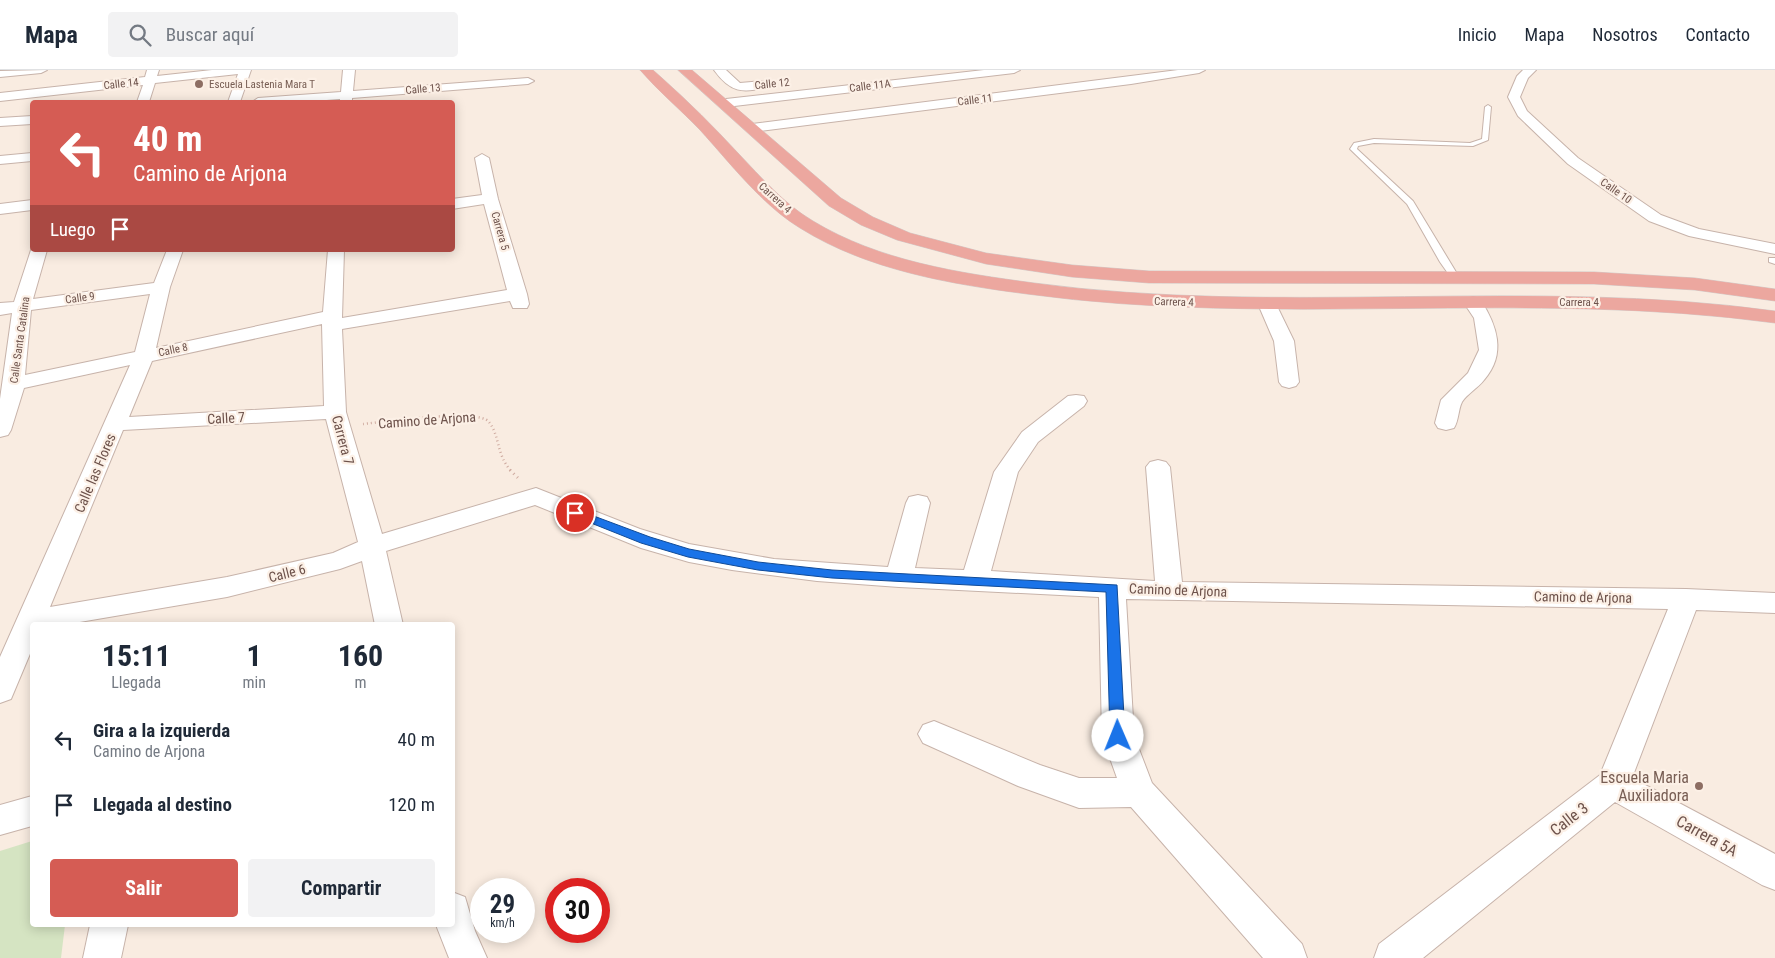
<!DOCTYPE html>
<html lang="es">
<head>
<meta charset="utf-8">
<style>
	:root { --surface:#fff; --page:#f2f2f3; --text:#1f2937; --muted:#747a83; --line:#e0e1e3; --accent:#d55c54 }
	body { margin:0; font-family:"Roboto Condensed",sans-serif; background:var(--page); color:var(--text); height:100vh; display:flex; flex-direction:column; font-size:19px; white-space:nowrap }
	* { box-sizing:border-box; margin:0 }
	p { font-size:16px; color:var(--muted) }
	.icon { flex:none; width:28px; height:28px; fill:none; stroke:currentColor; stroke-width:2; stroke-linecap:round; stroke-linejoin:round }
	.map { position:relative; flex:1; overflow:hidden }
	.side { position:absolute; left:30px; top:552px; width:425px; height:305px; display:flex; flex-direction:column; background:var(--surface); border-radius:5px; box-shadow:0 2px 12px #0003 }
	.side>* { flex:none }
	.guide { position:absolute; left:30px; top:30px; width:425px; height:152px; border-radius:5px; box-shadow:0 2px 12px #0003; background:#d55c54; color:#fff; overflow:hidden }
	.speed { position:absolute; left:470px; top:808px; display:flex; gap:10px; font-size:25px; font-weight:700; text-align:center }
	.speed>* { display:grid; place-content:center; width:65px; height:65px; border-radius:50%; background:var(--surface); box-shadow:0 2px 12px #0003; line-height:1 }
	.speed small { font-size:12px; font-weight:400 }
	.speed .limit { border:8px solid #d22; background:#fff; color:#111 }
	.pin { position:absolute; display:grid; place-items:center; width:42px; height:42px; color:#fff; margin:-21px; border:2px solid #fff; border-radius:50%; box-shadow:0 1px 5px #0007 }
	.me { position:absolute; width:55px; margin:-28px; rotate:359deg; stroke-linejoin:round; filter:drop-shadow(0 0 4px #0008) }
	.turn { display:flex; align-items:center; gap:18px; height:105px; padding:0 20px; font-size:22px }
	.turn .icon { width:65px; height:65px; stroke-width:2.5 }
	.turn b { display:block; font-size:35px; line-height:42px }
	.then { display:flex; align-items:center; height:48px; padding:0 20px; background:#0003; gap:10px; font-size:19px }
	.eta { display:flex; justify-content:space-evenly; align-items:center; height:85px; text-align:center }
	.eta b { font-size:30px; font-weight:700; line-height:35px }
	.primary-button { display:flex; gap:10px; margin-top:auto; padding:10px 20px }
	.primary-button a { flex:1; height:58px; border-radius:5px; background:var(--accent); color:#fff; font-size:20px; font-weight:700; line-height:58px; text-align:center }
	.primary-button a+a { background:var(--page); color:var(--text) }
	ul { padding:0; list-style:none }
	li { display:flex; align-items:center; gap:15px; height:65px; padding:0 20px }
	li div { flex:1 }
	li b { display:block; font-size:19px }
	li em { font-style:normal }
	header { display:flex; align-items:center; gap:30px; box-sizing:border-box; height:70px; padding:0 25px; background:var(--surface); border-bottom:1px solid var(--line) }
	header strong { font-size:24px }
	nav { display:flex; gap:28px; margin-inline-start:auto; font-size:18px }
	.search { width:350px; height:45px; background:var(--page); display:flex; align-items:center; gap:12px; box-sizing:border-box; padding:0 18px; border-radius:5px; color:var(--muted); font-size:19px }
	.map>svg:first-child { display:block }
	.green { fill:#d5e4c2 }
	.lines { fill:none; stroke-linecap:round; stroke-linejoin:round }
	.lane-casing { stroke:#c7b3aa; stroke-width:2 }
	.street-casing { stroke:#c7b3aa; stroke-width:2 }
	.highway-casing { stroke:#d3cbc9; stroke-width:1 }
	.path-far1 { stroke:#cfaba0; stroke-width:2.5; stroke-dasharray:1 3; stroke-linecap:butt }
	.path { stroke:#cfaba0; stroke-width:3; stroke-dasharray:1 4; stroke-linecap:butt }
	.lane { fill:#fff; fill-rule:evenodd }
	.street { fill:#fff; fill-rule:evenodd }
	.highway { fill:#eca79f; fill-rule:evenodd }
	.route { fill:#1a73e8; stroke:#114b97 }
	.education-dot { fill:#8d6e63; stroke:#fcf0e6; stroke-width:2 }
	.labels { text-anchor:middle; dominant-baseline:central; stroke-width:4.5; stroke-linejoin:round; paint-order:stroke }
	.far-street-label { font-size:11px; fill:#6d524b; stroke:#fcf0e6 }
	.far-education-label { font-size:11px; fill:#785e54; stroke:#fcf0e6; text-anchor:start }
	.street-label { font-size:14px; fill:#6d524b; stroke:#fcf0e6 }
	.near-education-label { font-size:16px; fill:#785e54; stroke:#fcf0e6; text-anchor:end }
	.near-street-label { font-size:16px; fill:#6d524b; stroke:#fcf0e6 }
</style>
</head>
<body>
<header>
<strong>Mapa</strong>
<div class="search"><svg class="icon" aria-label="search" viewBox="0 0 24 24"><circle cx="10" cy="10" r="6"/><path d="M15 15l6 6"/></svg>Buscar aquí</div>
<nav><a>Inicio</a><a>Mapa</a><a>Nosotros</a><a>Contacto</a></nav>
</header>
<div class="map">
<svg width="1775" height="888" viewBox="0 0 1775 888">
	<rect width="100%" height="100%" fill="#f9ece1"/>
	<path class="green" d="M32 771V855H65L61 888H0V781Z"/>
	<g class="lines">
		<defs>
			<g id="lane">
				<path d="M1488 35 1491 37 1488 70 1473 76 1374 73 1358 76 1357 79 1413 131 1459 207 1455 210 1452 209 1440 192 1407 134 1350 79 1354 73 1374 69 1470 73 1482 69 1485 37Z"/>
				<path d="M1769 188H1775V194L1769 192Z"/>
			</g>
			<g id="street">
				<path d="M47 0 41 3 0 7V1Z"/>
				<path d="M147 0H159L157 6 212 0H251L240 32H228L238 4 155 13 149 32H137L143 15 0 31V23L145 7Z"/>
				<path d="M343 0H355L353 21 528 8 534 11 528 14 352 28V32H340V29L299 32H252L258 28 341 22Z"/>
				<path d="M714 0H726L740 13 763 11 769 15 767 17C742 24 730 22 714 0Z"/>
				<path d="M984 0H1020L1014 3 726 37 720 33 726 29Z"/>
				<path d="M1178 0H1205L1199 3 1131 14 752 62 745 58 752 54Z"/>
				<path d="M1523 0H1536L1528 8 1520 27 1527 41 1578 88 1661 145 1699 159 1775 174V184L1689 166 1649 151 1568 94 1518 46 1508 27 1517 6Z"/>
				<path d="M32 46V54L0 56V48Z"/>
				<path d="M32 83V91L0 94V86Z"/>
				<path d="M482 84 489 88 498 129 527 224 529 234 527 238H513L510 231 342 259 346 342 382 464 536 418 640 459 689 474 774 489 888 497 906 433 909 427 918 425 927 427 930 433 915 498 964 500 994 402 1022 362 1068 326 1076 325 1084 326 1087 331 1084 336 1038 372 1018 402 991 501 1155 511 1146 397 1150 392 1158 390 1166 392 1170 397 1182 512 1686 519 1775 523V543L1696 540 1632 708 1775 784V820L1762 815 1615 732 1423 888H1374L1379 874 1600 705 1668 539 1126 529 1134 666 1152 713 1302 874 1307 888H1263L1131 737 1079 738 1018 716 923 673 918 664 923 655 934 651 1040 695 1079 708H1117L1102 666 1099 527 899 517 817 511 732 500 689 492 641 478 535 435 386 481 403 555H375L362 491 340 499 227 527 62 555H32V579L11 629 0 633V587L130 295 24 318 11 360 8 365 0 367V329L12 243 0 245V233L14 232 32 177V180H47L33 229 154 213 167 180H183L170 217 156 278 323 242 328 180H344L342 248 507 220 484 134 452 139V129L482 125 475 88ZM150 224 135 282 25 305 31 240ZM322 254 324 336 129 347 152 291ZM326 349 358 472 333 483 227 507 50 537 123 360Z"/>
				<path d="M32 130V140L0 144V134Z"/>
				<path d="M1473 227 1480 229C1497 255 1507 284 1484 310 1478 318 1467 324 1462 332 1458 340 1459 350 1454 358L1446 360 1438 358 1435 353 1441 330 1468 303 1479 280 1474 248 1464 233 1466 229Z"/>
				<path d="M1267 228 1274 230 1276 234 1294 271 1299 312 1296 316 1289 318 1282 316 1279 312 1274 271 1258 234 1260 230Z"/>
				<path d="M32 726V756L0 765V735Z"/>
				<path d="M452 822 465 827 475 861 487 888H449L436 855H452Z"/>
				<path d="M90 855H128L121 888H83Z"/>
			</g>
			<g id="highway">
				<path d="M640 0H653L662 8C689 32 714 57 738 83 761 107 784 134 813 151 879 191 959 203 1034 213 1280 246 1529 207 1775 241V253C1527 219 1275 258 1027 224 950 214 867 200 800 158 761 134 731 94 700 60 681 40 658 21 640 0Z"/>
				<path d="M678 0H692L841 128 873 147 910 163 986 183 1072 195 1149 201 1594 202 1695 208 1775 219V231L1695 220 1594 214 1149 213 1072 207 986 194 897 170 861 155 829 136Z"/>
			</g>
		</defs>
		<use href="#lane" class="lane-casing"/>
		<use href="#street" class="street-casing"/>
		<use href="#highway" class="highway-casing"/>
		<path class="path-far1" d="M363 354C383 352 479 338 489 352 500 366 496 384 511 401"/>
		<path class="path" d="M510 400 518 408"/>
		<use href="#lane" class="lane"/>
		<use href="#street" class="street"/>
		<use href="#highway" class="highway"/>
	</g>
	<path class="route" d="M575 439 650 467 689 479 758 492 832 500 1117 515 1125 666 1123 670H1113L1110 666 1106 522 832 508 758 500 688 487 641 473 571 445V440Z"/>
	<g class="education-dot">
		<circle cx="199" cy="14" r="5"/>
		<circle cx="1699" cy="716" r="5"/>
	</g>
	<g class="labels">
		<g class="far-street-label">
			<text transform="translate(121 14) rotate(-6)">Calle 14</text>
			<text transform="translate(772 14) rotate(-6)">Calle 12</text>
			<text transform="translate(870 16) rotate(-7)">Calle 11A</text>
			<text transform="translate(423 19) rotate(-5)">Calle 13</text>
			<text transform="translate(975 30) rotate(-7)">Calle 11</text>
			<text transform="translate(1616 121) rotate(35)">Calle 10</text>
			<text transform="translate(775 128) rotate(42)">Carrera 4</text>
			<text transform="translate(500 161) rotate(74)">Carrera 5</text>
			<text transform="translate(80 228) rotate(-8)">Calle 9</text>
			<text transform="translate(1174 232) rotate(2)">Carrera 4</text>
			<text x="1579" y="232">Carrera 4</text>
			<text transform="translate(20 270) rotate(-82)">Calle Santa Catalina</text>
			<text transform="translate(173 280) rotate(-12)">Calle 8</text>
		</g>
		<g class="far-education-label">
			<text x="209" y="14">Escuela Lastenia Mara T</text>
		</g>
		<g class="street-label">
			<text transform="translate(226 348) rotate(-3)">Calle 7</text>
			<text transform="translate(427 350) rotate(-4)">Camino de Arjona</text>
			<text transform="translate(343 370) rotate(75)">Carrera 7</text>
			<text transform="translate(95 403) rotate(-67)">Calle las Flores</text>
			<text transform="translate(287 503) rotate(-14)">Calle 6</text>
			<text transform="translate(1178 520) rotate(2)">Camino de Arjona</text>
			<text transform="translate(1583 527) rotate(1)">Camino de Arjona</text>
		</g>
		<g class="near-education-label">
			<text x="1689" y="707">Escuela Maria<tspan x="1689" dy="18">Auxiliadora</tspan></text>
		</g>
		<g class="near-street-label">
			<text transform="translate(1569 749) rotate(-38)">Calle 3</text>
			<text transform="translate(1707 766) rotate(29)">Carrera 5A</text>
		</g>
	</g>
</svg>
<div class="speed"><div>29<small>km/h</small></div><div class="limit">30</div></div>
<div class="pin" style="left:575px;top:443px;background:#d93025"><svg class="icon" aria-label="arrive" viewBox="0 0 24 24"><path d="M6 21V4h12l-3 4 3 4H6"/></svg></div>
<svg class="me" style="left:1118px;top:666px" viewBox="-20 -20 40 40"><circle r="19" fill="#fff"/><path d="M0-13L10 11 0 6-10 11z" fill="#1a73e8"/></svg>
<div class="guide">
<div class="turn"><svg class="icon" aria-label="left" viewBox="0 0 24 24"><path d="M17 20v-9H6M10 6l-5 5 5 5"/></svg><div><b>40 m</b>Camino de Arjona</div></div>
<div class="then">Luego<svg class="icon" aria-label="arrive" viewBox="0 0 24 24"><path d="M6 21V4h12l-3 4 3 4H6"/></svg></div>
</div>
<section class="side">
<div class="eta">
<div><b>15:11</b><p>Llegada</p></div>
<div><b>1</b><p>min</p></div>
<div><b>160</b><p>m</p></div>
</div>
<ul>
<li><svg class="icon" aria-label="left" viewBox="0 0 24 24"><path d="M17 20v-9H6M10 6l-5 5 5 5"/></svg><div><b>Gira a la izquierda</b><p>Camino de Arjona</p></div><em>40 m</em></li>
<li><svg class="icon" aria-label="arrive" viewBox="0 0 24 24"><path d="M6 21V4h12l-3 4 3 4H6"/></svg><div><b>Llegada al destino</b></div><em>120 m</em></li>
</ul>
<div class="primary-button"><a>Salir</a><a>Compartir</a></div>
</section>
</div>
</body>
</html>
